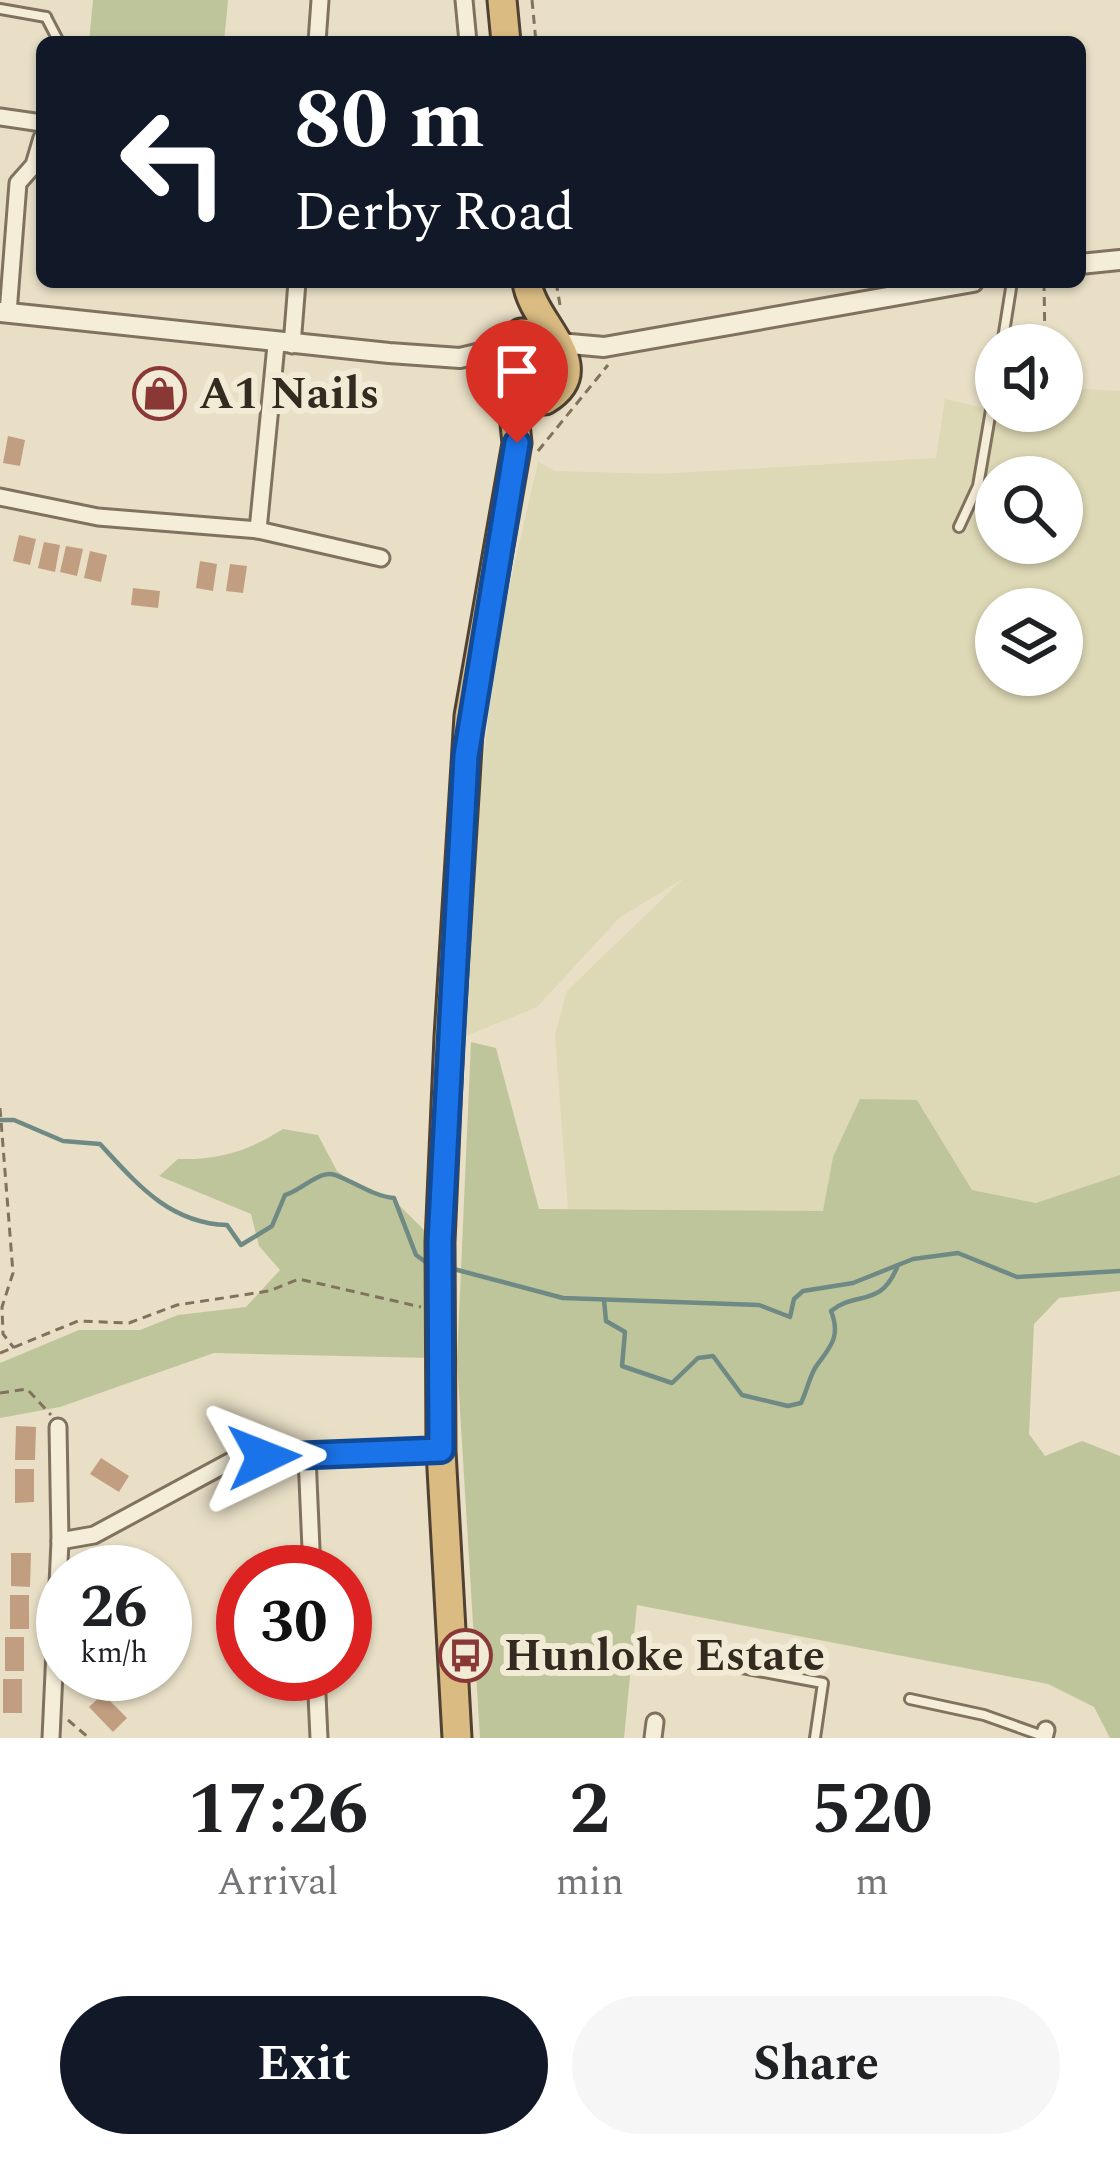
<!DOCTYPE html>
<html lang="en">
<head>
<meta charset="utf-8">
<style>
	:root { --surface:#fff; --page:#f6f6f6; --text:#202124; --muted:#757577; --accent:#111827 }
	body { margin:0; font-family:Spectral,serif; background:var(--page); color:var(--text); height:100vh; display:flex; flex-direction:column; font-size:45px; white-space:nowrap }
	* { box-sizing:border-box; margin:0 }
	p { font-size:39px; color:var(--muted) }
	.icon { flex:none; width:66px; height:66px; fill:none; stroke:currentColor; stroke-width:2; stroke-linecap:round; stroke-linejoin:round }
	.map { position:relative; height:1738px; overflow:hidden }
	.details { display:flex; flex-direction:column; background:var(--surface); flex:1 }
	.details>* { flex:none }
	.top-card { position:absolute; left:36px; top:36px; width:1050px; height:252px; border-radius:18px; box-shadow:0 3px 9px #0004; background:#111827; color:#fff; overflow:hidden }
	.buttons { position:absolute; left:975px; top:324px; display:grid; gap:24px }
	.buttons a { display:grid; place-items:center; width:108px; height:108px; border-radius:50%; background:var(--surface); box-shadow:0 3px 9px #0004; font-size:60px }
	.speed { position:absolute; left:36px; top:1545px; display:flex; gap:24px; font-size:60px; font-weight:700; text-align:center }
	.speed>* { display:grid; place-content:center; width:156px; height:156px; border-radius:50%; background:var(--surface); box-shadow:0 3px 9px #0004; line-height:1 }
	.speed small { font-size:30px; font-weight:400 }
	.speed .limit { border:18px solid #d22; background:#fff; color:#111 }
	.pin { position:absolute; display:grid; place-items:center; width:102px; height:102px; color:#fff; margin:-123px -51px; border-radius:50% 50% 50% 0; rotate:-45deg; box-shadow:0 0 12px #0007 }
	.pin .icon { rotate:45deg }
	.me { position:absolute; width:132px; margin:-66px; rotate:88deg; stroke-linejoin:round; filter:drop-shadow(0 0 9px #0008) }
	.turn { display:flex; align-items:center; gap:42px; height:252px; padding:0 60px; font-size:54px }
	.turn .icon { width:156px; height:156px; stroke-width:2.5 }
	.turn b { display:block; font-size:84px; line-height:102px }
	.eta { display:flex; justify-content:space-evenly; align-items:center; height:204px; text-align:center }
	.eta b { font-size:72px; font-weight:700; line-height:84px }
	.primary-button { display:flex; gap:24px; margin-top:auto; padding:24px 60px }
	.primary-button a { flex:1; height:138px; border-radius:72px; background:var(--accent); color:#fff; font-size:48px; font-weight:700; line-height:138px; text-align:center }
	.primary-button a+a { background:var(--page); color:var(--text) }
	.map>svg:first-child { display:block }
	.farmland { fill:#ddd8b5; fill-rule:evenodd }
	.green { fill:#bfc59b }
	.lines { fill:none; stroke-linecap:round; stroke-linejoin:round }
	.stream { stroke:#6f8a84; stroke-width:4.5 }
	.building { fill:#c29e81 }
	.service-casing { stroke:#81725e; stroke-width:14 }
	.minor-casing { stroke:#81725e; stroke-width:21 }
	.tertiary-casing { stroke:#81725e; stroke-width:24 }
	.trunk-casing { stroke:#504132; stroke-width:33 }
	.path { stroke:#81725e; stroke-width:3; stroke-dasharray:9 6; stroke-linecap:butt }
	.service { stroke:#f4edd8; stroke-width:8 }
	.minor { stroke:#f4edd8; stroke-width:15 }
	.tertiary { stroke:#f4edd8; stroke-width:18 }
	.trunk { stroke:#dabb82; stroke-width:27 }
	.route-casing { stroke:#114b97; stroke-width:30 }
	.route { stroke:#1a73e8; stroke-width:21 }
	.labels { text-anchor:middle; dominant-baseline:central; stroke-width:12; stroke-linejoin:round; paint-order:stroke }
	.poi-label { font-size:45px; font-weight:bold; fill:#342a20; stroke:#f1ead5; text-anchor:start }
</style>
</head>
<body>
<div class="map">
<svg width="1120" height="1738" viewBox="0 0 1120 1738">
	<rect width="100%" height="100%" fill="#e8dfc6"/>
	<path class="farmland" d="M1062 388 1120 391V1175L1036 1203 972 1190 917 1100 833 1157 824 1211 568 1209 555 1035 567 991 684 878 619 918 537 1007 466 1036 476 832 489 711 504 611 538 462 555 471 659 474 936 458 945 399 996 411H1062ZM996 477H1062V543H996ZM996 609H1062V675H996Z"/>
	<g class="green">
		<path d="M93 0H228L224 42H89Z"/>
		<path d="M471 1042 496 1048 539 1209 823 1211 833 1157 860 1099 917 1100 972 1190 1036 1203 1120 1175V1291L1059 1298 1034 1324 1029 1434 1045 1456 1082 1441 1120 1456V1738H1110L1094 1707 1048 1684 637 1605 624 1738H480L457 1361Z"/>
		<path d="M283 1129 318 1135 337 1171 362 1190 390 1196 426 1232 429 1358 214 1353 60 1407 0 1418V1363L79 1330H140L178 1315 246 1307 280 1270 259 1246 251 1214 159 1176 178 1159C220 1160 248 1151 283 1129Z"/>
	</g>
	<g class="lines">
		<g class="stream">
			<path d="M0 1120H14L63 1141 100 1144C137 1184 169 1223 227 1225L241 1245 272 1226 285 1195C300 1191 315 1174 330 1174 342 1174 370 1196 394 1198L416 1255 427 1263"/>
			<path d="M450 1268 563 1298 759 1305 790 1317 794 1299 803 1291 853 1283 913 1259 958 1253 1017 1277 1120 1271"/>
			<path d="M604 1300 606 1321 625 1332 622 1366 672 1383 698 1358 713 1356 742 1395 788 1406 801 1403C807 1391 810 1374 817 1365 831 1346 841 1336 831 1311 857 1290 881 1309 898 1265"/>
		</g>
	</g>
	<g class="building">
		<path d="M150 374 167 375 165 415H148Z"/>
		<path d="M8 436 25 440 20 466 3 463Z"/>
		<path d="M19 535 36 539 30 565 13 561Z"/>
		<path d="M44 542 60 545 55 572 38 568Z"/>
		<path d="M66 546 83 549 77 576 60 572Z"/>
		<path d="M90 551 107 555 101 582 84 578Z"/>
		<path d="M200 561 217 564 213 591 196 588Z"/>
		<path d="M230 564 247 566 243 593 226 591Z"/>
		<path d="M133 588 160 591 158 608 131 605Z"/>
		<path d="M16 1426 36 1427 35 1460H15Z"/>
		<path d="M101 1458 129 1476 119 1492 90 1474Z"/>
		<path d="M15 1469H34V1502L15 1503Z"/>
		<path d="M11 1553H31L30 1587 11 1586Z"/>
		<rect x="10" y="1595" width="19" height="34"/>
		<rect x="5" y="1637" width="19" height="34"/>
		<rect x="3" y="1679" width="19" height="34"/>
		<path d="M103 1694 127 1718 113 1732 89 1707Z"/>
	</g>
	<g class="lines">
		<defs>
			<g id="service">
				<path d="M0 9 46 17"/>
				<path d="M46 17 59 42"/>
				<path d="M1002 345 1012 282"/>
				<path d="M959 527 978 486 996 381"/>
				<path d="M742 1668 823 1683 815 1738"/>
				<path d="M910 1699 984 1715 1043 1736"/>
			</g>
			<g id="minor">
				<path d="M464 0 468 42"/>
				<path d="M317 42 320 0"/>
				<path d="M0 117 42 123"/>
				<path d="M8 313 18 183 34 165 42 138"/>
				<path d="M292 345 297 282"/>
				<path d="M0 497 98 517 258 530 381 558"/>
				<path d="M258 530 276 345"/>
				<path d="M307 1456 312 1572"/>
				<path d="M60 1541 94 1535 233 1460 441 1451"/>
				<path d="M316 1674 319 1738"/>
				<path d="M51 1738 60 1541 58 1427"/>
				<path d="M653 1738 655 1722"/>
				<path d="M1044 1738 1046 1730"/>
			</g>
			<g id="tertiary">
				<path d="M1080 264 1120 260"/>
				<path d="M0 312 389 353 460 358 502 348"/>
				<path d="M559 343 604 347 973 282"/>
			</g>
			<g id="trunk">
				<path d="M502 0 506 42"/>
				<path d="M527 282C532 324 600 367 545 400L512 395 498 376 502 348 521 333 549 335"/>
				<path d="M457 1738 441 1451 440 1242 449 1037 469 716 517 443 512 395"/>
			</g>
		</defs>
		<use href="#service" class="service-casing"/>
		<use href="#minor" class="minor-casing"/>
		<use href="#tertiary" class="tertiary-casing"/>
		<use href="#trunk" class="trunk-casing"/>
		<g class="path">
			<path d="M532 0 536 42"/>
			<path d="M556 282 560 305"/>
			<path d="M1044 282 1045 345"/>
			<path d="M538 451 608 365"/>
			<path d="M0 1108 13 1273 2 1307 3 1334 14 1348"/>
			<path d="M0 1353 78 1321 129 1323 177 1305 269 1291 299 1279 421 1307"/>
			<path d="M0 1393 27 1389 51 1415"/>
			<path d="M68 1720 89 1738"/>
		</g>
		<use href="#service" class="service"/>
		<use href="#minor" class="minor"/>
		<use href="#tertiary" class="tertiary"/>
		<use href="#trunk" class="trunk"/>
	</g>
	<g class="lines">
		<defs>
			<path id="route" d="M264 1457 441 1450 440 1242 466 756 517 443"/>
		</defs>
		<use href="#route" class="route-casing"/>
		<use href="#route" class="route"/>
	</g>
	<defs>
		<symbol id="shop-ring" viewBox="-11 -11 22 22"><circle r="9.5" fill="#f1ead5" stroke="#893836" stroke-width="1.5"/><path d="M-5-2.5h2.3a2.7 3.5 0 0 1 5.4 0H5L5.5 6h-11ZM-1.5-2.5h3a1.5 2.3 0 0 0-3 0Z" fill="#893836"/></symbol>
		<symbol id="bus-ring" viewBox="-11 -11 22 22"><circle r="9.5" fill="#f1ead5" stroke="#893836" stroke-width="1.5"/><path d="M-5-6H5V4H4V6H2V4H-2V6H-4V4H-5ZM-3.5-4V0h7V-4ZM-3.5 1.2v1.5H-2V1.2ZM2 1.2v1.5H3.5V1.2Z" fill="#893836"/></symbol>
	</defs>
	<g fill-rule="evenodd">
		<use href="#shop-ring" x="130" y="364" width="59" height="59"/>
		<use href="#bus-ring" x="436" y="1626" width="59" height="59"/>
	</g>
	<g class="labels">
		<g class="poi-label">
			<text x="199" y="394">A1 Nails</text>
			<text x="504" y="1656">Hunloke Estate</text>
		</g>
	</g>
</svg>
<div class="buttons">
<a><svg class="icon" aria-label="sound" viewBox="0 0 24 24"><path d="M4 9h4l5-4v14l-5-4H4zM17 9q2 3 0 6"/></svg></a>
<a><svg class="icon" aria-label="search" viewBox="0 0 24 24"><circle cx="10" cy="10" r="6"/><path d="M15 15l6 6"/></svg></a>
<a><svg class="icon" aria-label="layers" viewBox="0 0 24 24"><path d="M12 4l9 5-9 5-9-5zM3 14l9 5 9-5"/></svg></a>
</div>
<div class="speed"><div>26<small>km/h</small></div><div class="limit">30</div></div>
<div class="pin" style="left:517px;top:443px;background:#d93025"><svg class="icon" aria-label="arrive" viewBox="0 0 24 24"><path d="M6 21V4h12l-3 4 3 4H6"/></svg></div>
<svg class="me" style="left:264px;top:1457px" viewBox="-20 -20 40 40"><path d="M0-17L14 15 0 8-14 15z" fill="#1a73e8" stroke="#fff" stroke-width="4"/></svg>
<div class="top-card">
<div class="turn"><svg class="icon" aria-label="left" viewBox="0 0 24 24"><path d="M17 20v-9H6M10 6l-5 5 5 5"/></svg><div><b>80 m</b>Derby Road</div></div>
</div>
</div>
<section class="details">
<div class="eta">
<div><b>17:26</b><p>Arrival</p></div>
<div><b>2</b><p>min</p></div>
<div><b>520</b><p>m</p></div>
</div>
<div class="primary-button"><a>Exit</a><a>Share</a></div>
</section>
</body>
</html>
